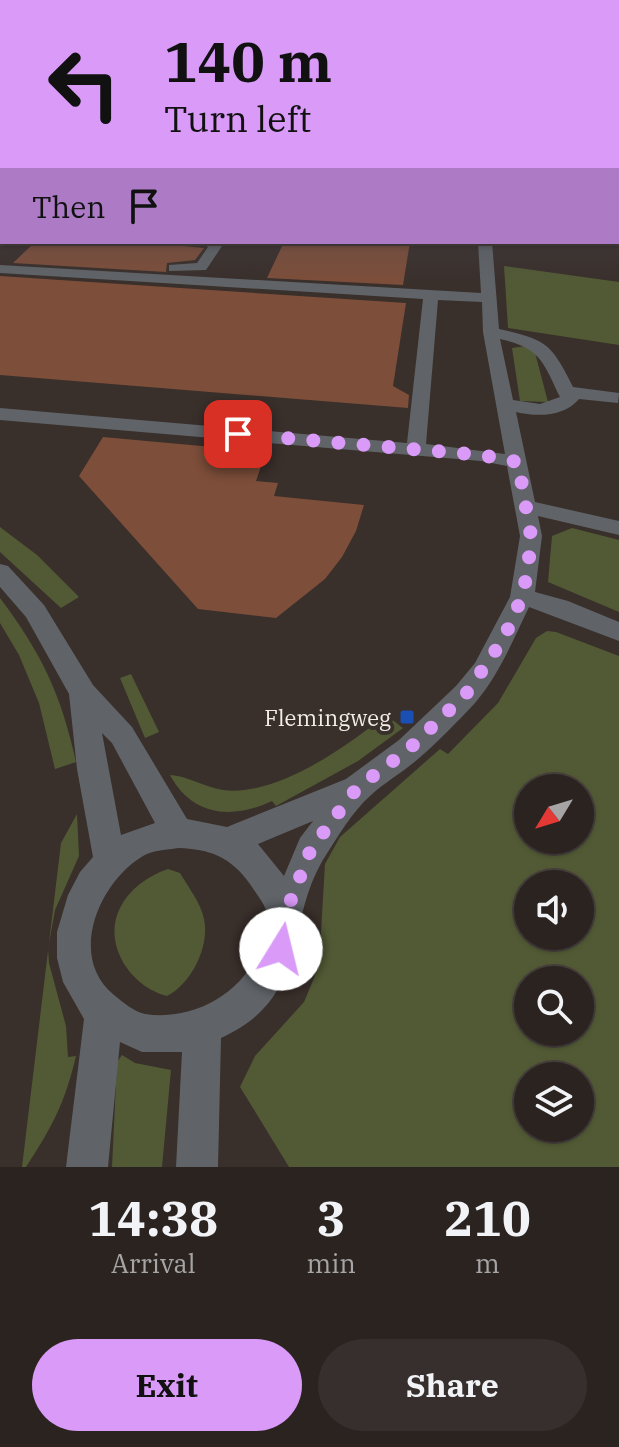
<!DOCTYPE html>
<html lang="en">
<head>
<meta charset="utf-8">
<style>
	:root { --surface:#2b2320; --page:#372f2d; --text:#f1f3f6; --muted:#a6a4a5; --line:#47403e; --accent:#d99af8 }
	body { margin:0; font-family:"IBM Plex Serif",serif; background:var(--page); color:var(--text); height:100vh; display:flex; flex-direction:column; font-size:30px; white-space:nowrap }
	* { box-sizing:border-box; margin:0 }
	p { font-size:26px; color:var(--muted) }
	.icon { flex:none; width:44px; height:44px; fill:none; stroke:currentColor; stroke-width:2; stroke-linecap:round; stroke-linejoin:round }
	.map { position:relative; height:1167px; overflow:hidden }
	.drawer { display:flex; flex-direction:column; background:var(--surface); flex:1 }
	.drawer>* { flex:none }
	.banner { position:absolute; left:0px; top:0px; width:620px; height:244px; box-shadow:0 2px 6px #0004,0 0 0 2px var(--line); background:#d99af8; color:#111; overflow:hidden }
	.needle { width:52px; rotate:232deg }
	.fabs { position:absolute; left:514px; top:774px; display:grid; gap:16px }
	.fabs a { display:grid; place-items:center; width:80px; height:80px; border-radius:50%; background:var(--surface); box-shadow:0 2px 6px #0004,0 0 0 2px var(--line); font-size:40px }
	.pin { position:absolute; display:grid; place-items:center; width:68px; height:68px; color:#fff; margin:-34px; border-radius:16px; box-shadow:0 4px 12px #0006 }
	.me { position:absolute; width:88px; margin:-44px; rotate:9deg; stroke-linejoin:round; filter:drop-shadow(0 0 6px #0008) }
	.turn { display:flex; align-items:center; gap:28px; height:168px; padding:0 32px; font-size:36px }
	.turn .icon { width:104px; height:104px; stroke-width:2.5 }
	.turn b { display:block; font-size:56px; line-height:68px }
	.then { display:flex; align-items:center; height:76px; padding:0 32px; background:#0003; gap:16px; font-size:30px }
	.eta { display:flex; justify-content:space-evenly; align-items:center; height:136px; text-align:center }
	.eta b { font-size:48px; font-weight:700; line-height:56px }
	.button { display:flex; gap:16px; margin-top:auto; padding:16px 32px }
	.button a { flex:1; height:92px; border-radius:48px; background:var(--accent); color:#111; font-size:32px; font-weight:700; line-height:92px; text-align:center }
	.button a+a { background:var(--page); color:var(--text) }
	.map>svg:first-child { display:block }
	.green { fill:#525a35; fill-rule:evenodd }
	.building { fill:#7d4e3a }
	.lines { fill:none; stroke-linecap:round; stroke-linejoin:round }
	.minor { fill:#606468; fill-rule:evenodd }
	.route { stroke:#d99af8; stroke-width:14; stroke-dasharray:0 25.2 }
	.transit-dot { fill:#1a4fb4; stroke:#392f2b; stroke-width:3 }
	.labels { text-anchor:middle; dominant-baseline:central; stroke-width:8; stroke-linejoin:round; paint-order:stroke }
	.poi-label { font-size:22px; fill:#f3edea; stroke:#392f2b; text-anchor:end }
</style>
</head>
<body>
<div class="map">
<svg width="619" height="1167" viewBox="0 0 619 1167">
	<rect width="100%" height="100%" fill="#392f2b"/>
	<g class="green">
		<path d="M504 266 619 282V345L508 328Z"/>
		<path d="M533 345 548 402 520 401 512 348Z"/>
		<path d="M0 527 37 555 79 597 61 608 0 552Z"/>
		<path d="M572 528 619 540V612L548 582 552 536Z"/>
		<path d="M0 598C42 654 61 694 76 762L55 769 39 703 19 655 0 623Z"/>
		<path d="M547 631 556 632 619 656V1167H289L240 1087 255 1056 304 1002 319 966 325 864 340 837 440 749 448 754 498 703 536 638ZM528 788H580V840H528ZM528 884H580V936H528ZM528 980H580V1032H528ZM528 1076H580V1128H528Z"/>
		<path d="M131 674 159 732 145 738 120 678Z"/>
		<path d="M386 715 403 728 358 761 276 806 272 801C232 820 192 816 170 775 188 776 204 787 223 790 276 797 346 747 386 715Z"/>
		<path d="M77 814 79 856 55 910 48 949 49 963 66 1026 68 1057 76 1056C65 1103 52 1127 26 1167H22L61 843Z"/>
		<path d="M168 869 180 873C188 887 201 903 204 919 210 947 191 984 167 996 131 987 102 944 120 908 130 888 148 876 168 869Z"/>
		<path d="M122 1055 135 1063 171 1070 162 1167H112L117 1062Z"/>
	</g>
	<g class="building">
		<path d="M35 242H143L204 248 195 260 167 263 166 272 13 263Z"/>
		<path d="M284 242H410L403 285 267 278Z"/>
		<path d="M0 276 406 303 393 386 409 395 408 408 0 375Z"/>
		<path d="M103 437 266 452 256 481 278 483 274 496 364 505 356 531 342 557 325 579 276 618 198 609 79 476Z"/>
	</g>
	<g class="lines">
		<g class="minor">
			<path d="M2 141V147L0 148V142Z"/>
			<rect x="618" y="164" width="1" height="6"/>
			<rect x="618" y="215" width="1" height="8"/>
			<path d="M2 227V236L0 237V228Z"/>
			<path d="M202 242H218L222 246 206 270 169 271V265L197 263 208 247Z"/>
			<path d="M478 242H492L499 329C547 340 551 343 573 387L619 393 618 403 579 399C564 417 537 417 516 412L535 502 619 521V535L538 516 542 536 535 592 568 601 619 622V641L529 607C513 640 499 675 475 703 457 722 438 742 418 759 403 772 385 782 370 796 353 811 338 836 326 855 283 922 312 997 221 1038L218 1167H176L182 1052H142L120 1042 108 1167H66L84 1019 63 982 57 958V932L68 895 80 872 93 857 77 769 69 694 26 617 0 587V564L8 566 44 605 93 685 132 727 187 819 227 827 346 779 399 740 456 686 475 663 510 597 520 536 507 466 481 461 0 420V408L407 443 423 299 0 273V265L481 293ZM438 300 482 302 483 332 505 454 426 444ZM500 339C541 348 543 362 560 397L540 404 513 400ZM102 733 112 743 155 823 121 835ZM313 821 300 838 284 876 258 844ZM178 848C210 849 231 857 250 884 255 892 263 901 266 910 269 919 265 930 263 940 249 990 196 1022 145 1014 133 1011 124 1003 114 995 67 957 99 882 143 856 153 850 167 850 178 848Z"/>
		</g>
	</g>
	<linearGradient id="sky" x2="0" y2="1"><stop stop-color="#1f1a18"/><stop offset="0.42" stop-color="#4e4d55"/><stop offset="1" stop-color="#4e4d55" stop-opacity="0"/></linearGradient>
	<rect width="619" height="284" fill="url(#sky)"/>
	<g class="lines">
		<path class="route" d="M238 434 481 455 518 462 531 536 528 569 522 597 504 638 466 694 409 749 357 788 311 849 285 915 281 949"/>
	</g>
	<rect class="transit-dot" x="399" y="709" width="16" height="16" rx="4"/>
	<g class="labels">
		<g class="poi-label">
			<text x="391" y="717">Flemingweg</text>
		</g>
	</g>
</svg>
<div class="fabs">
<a><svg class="needle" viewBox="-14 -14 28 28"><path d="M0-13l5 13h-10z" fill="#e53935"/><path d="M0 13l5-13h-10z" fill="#a6a4a5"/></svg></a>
<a><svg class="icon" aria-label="sound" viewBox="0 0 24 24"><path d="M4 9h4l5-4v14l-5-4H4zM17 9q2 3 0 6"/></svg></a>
<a><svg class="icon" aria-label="search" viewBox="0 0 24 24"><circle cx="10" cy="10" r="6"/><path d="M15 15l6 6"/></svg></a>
<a><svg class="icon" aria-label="layers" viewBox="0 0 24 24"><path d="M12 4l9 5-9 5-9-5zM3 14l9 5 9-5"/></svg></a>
</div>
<div class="pin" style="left:238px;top:434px;background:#d93025"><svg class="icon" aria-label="arrive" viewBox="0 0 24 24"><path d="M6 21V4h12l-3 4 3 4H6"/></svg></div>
<svg class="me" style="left:281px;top:949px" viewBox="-20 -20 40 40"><circle r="19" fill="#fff"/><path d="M0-13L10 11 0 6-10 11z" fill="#d99af8"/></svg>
<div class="banner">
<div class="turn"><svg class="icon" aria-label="left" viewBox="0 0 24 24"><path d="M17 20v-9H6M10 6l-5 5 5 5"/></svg><div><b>140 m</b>Turn left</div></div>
<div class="then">Then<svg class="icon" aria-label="arrive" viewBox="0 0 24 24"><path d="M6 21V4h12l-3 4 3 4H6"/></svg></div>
</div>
</div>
<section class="drawer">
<div class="eta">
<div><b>14:38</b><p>Arrival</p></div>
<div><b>3</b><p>min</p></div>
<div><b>210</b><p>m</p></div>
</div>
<div class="button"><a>Exit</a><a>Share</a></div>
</section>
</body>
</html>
